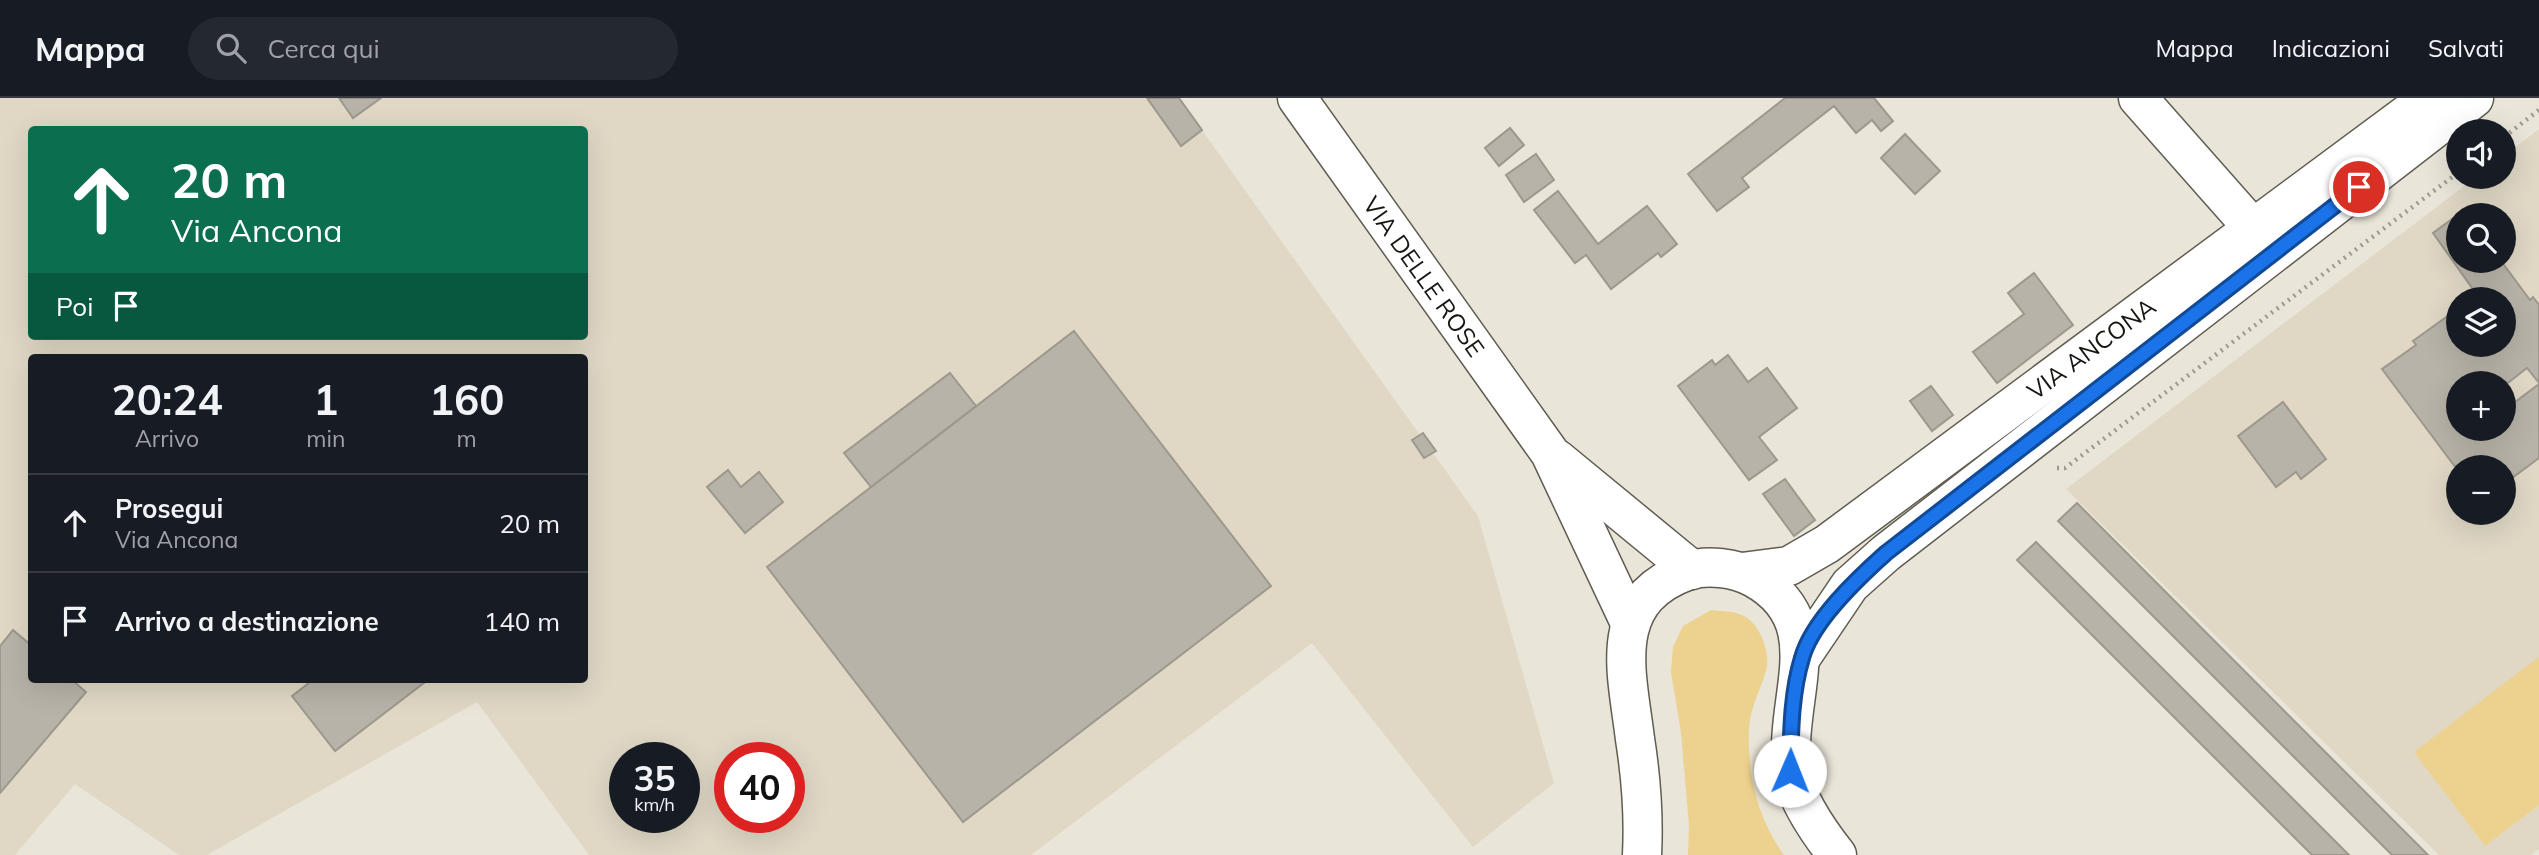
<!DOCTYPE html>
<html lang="it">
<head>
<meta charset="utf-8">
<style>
	:root { --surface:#171b24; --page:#242831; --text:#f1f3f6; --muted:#9ea1a6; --line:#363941 }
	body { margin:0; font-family:Mulish,sans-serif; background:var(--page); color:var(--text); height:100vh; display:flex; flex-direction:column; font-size:26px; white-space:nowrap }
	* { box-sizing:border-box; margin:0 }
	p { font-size:23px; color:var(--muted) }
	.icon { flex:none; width:38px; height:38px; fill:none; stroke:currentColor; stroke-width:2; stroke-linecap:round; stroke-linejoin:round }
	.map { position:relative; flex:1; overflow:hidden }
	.side { position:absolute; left:28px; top:256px; width:560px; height:329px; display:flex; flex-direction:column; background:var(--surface); border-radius:7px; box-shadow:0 7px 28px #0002 }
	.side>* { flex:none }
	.hud { position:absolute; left:28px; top:28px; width:560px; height:214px; border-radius:7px; box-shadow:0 7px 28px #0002; background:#0b6e4f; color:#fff; overflow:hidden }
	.buttons { position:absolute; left:2446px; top:21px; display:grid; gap:14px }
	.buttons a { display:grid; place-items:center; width:70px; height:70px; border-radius:50%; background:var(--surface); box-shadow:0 7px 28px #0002; font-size:35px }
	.speed { position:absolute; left:609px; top:644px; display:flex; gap:14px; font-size:35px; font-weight:700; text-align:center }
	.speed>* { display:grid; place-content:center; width:91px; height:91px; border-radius:50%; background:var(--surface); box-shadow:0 7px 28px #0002; line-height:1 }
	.speed small { font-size:18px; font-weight:400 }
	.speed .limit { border:10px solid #d22; background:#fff; color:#111 }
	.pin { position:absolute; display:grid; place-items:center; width:60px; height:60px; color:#fff; margin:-30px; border:4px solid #fff; border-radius:50%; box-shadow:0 2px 7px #0007 }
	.me { position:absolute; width:77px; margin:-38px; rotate:1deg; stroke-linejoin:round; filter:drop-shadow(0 0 5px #0008) }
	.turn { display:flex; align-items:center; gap:24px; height:147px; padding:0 28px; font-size:32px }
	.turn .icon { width:91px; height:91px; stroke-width:2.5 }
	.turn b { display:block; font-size:49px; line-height:60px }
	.then { display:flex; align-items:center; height:66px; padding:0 28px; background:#0003; gap:14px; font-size:26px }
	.eta { display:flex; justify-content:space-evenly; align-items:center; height:119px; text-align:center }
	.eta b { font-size:42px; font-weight:700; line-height:49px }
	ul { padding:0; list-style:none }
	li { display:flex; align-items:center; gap:21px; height:98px; padding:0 28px; border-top:2px solid var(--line) }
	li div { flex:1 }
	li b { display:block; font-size:26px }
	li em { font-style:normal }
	header { display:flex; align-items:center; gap:42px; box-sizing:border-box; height:98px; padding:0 35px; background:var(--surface); border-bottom:2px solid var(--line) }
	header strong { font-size:33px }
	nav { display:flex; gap:38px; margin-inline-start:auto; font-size:24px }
	.search { width:490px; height:63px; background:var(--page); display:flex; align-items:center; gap:18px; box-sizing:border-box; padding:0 24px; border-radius:38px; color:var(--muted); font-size:26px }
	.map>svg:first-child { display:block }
	.built { fill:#e0d8c5; fill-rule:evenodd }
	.green { fill:#edd18e }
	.building { fill:#b8b3a8; stroke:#9c988d; stroke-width:2 }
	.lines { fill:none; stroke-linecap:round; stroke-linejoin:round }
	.minor-casing { stroke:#605c51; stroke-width:41 }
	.tertiary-casing { stroke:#605c51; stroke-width:41 }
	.path { stroke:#9d9990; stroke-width:4.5; stroke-dasharray:2 5; stroke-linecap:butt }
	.minor { stroke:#fff; stroke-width:38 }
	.tertiary { stroke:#fff; stroke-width:38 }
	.route-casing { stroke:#114b97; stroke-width:18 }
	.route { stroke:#1a73e8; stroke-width:12 }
	.labels { text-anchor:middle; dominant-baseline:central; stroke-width:6; stroke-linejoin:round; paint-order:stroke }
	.street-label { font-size:24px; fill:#171612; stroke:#fff }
</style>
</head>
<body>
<header>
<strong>Mappa</strong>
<div class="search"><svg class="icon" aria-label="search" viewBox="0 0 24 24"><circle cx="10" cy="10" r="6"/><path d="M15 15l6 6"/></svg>Cerca qui</div>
<nav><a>Mappa</a><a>Indicazioni</a><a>Salvati</a></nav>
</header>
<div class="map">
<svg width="2539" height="757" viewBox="0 0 2539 757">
	<rect width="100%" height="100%" fill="#eae5d9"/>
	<g class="built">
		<path d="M0 0H1179L1478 418 1554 685 1473 749 1312 545 1031 757H589L477 604 207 757H179L75 686 15 757H0ZM32 32H584V238H32ZM32 259H584V581H32ZM625 660H684V719H625ZM730 660H789V719H730Z"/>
		<path d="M2539 31V751L2531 757H2439L2066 391 2476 79H2504V58ZM2459 117H2504V163H2459ZM2459 201H2504V247H2459ZM2459 285H2504V331H2459ZM2459 369H2504V415H2459Z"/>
	</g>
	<g class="green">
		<path d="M1711 512C1723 514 1736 512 1747 520 1761 529 1771 557 1766 573 1760 593 1751 608 1749 630 1747 675 1757 720 1784 757H1688L1689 727 1681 635 1671 574 1673 549 1683 528Z"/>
		<path d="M2539 559V707L2485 748 2414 654Z"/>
	</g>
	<g class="building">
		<path d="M339 0H381L353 20Z"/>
		<path d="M1147 0H1179L1202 32 1181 48Z"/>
		<path d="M1785 0H1874L1893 23 1881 33 1872 22 1856 35 1834 8 1742 80 1749 89 1717 113 1688 76Z"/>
		<path d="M1510 30 1524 47 1499 68 1485 50Z"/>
		<path d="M1905 36 1940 73 1915 96 1881 60Z"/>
		<path d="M1536 56 1554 82 1524 104 1506 77Z"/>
		<path d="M1558 93 1598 146 1647 108 1677 146 1661 159 1658 155 1611 191 1586 157 1575 165 1534 112Z"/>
		<path d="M2463 113 2467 117H2459V163H2501L2530 202 2533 199 2539 207V285L2527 270 2504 288V285H2459V331H2504V289L2515 304 2539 286V360L2504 386V369H2459V374L2382 271 2416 247 2413 243 2459 210V247H2504V201H2471L2477 197 2433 135Z"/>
		<path d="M2034 175 2073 227 1997 285 1973 254 2024 216 2008 195Z"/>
		<path d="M1074 233 1271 488 963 724 767 469Z"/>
		<path d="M1728 257 1748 284 1767 270 1797 310 1759 339 1777 362 1749 382 1678 288 1712 262 1715 267Z"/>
		<path d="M950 275 976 308 871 389 844 355Z"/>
		<path d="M1931 288 1953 317 1932 333 1910 303Z"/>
		<path d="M2283 304 2326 361 2301 381 2296 374 2276 389 2238 338Z"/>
		<path d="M1423 335 1436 353 1424 360 1412 342Z"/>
		<path d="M728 372 741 389 759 374 783 404 745 435 707 389Z"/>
		<path d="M1785 381 1815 422 1794 438 1763 396Z"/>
		<path d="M2077 405 2428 757H2392L2058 423Z"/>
		<path d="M2036 444 2349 757H2312L2017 462Z"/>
		<path d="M13 532 32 548V581H71L86 594 0 695V548Z"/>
		<path d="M314 581H429L335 653 292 598Z"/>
	</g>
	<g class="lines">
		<defs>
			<path id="minor" d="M2138 0 2252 129"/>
			<g id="tertiary">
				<path id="s1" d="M1297 0 1550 355 1630 525"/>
				<path d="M1557 361 1692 472"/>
				<path id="s2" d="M1742 474 1789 468 1827 446 2429 0"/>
				<path d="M1802 558 1850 487 1886 455 2474 0"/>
				<path d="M1642 757C1644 718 1641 679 1635 641 1627 574 1605 503 1687 473 1707 466 1736 470 1754 480 1825 519 1792 585 1791 647 1791 656 1789 666 1791 674 1798 704 1818 733 1837 757"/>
			</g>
		</defs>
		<use href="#minor" class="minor-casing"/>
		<use href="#tertiary" class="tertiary-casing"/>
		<g class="path">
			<path d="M2504 39 2539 12"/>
			<path d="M2057 370H2065L2459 74"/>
		</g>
		<use href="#minor" class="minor"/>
		<use href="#tertiary" class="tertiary"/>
	</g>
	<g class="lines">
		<defs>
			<path id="route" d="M1790 673C1791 635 1791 596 1802 560 1812 523 1858 480 1886 455L2359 89"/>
		</defs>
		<use href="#route" class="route-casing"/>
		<use href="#route" class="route"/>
	</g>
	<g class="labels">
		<g class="street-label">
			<text stroke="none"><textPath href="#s1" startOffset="219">VIA DELLE ROSE</textPath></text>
			<text stroke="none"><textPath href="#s2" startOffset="420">VIA ANCONA</textPath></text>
		</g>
	</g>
</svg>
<div class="buttons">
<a><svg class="icon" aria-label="sound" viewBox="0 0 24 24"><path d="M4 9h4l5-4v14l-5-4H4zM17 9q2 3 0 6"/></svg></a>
<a><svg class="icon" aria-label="search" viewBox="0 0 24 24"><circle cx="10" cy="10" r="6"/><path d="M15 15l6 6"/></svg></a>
<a><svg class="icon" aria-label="layers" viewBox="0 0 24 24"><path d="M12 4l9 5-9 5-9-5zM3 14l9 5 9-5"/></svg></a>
<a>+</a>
<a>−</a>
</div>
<div class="speed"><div>35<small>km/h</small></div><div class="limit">40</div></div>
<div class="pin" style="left:2359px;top:89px;background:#d93025"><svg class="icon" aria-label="arrive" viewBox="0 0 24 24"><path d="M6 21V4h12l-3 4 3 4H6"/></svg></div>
<svg class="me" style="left:1790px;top:673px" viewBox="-20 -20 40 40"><circle r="19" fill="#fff"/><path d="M0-13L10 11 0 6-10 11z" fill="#1a73e8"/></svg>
<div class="hud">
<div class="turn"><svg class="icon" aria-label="ahead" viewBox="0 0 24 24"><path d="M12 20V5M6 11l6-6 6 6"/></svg><div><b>20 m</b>Via Ancona</div></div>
<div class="then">Poi<svg class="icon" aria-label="arrive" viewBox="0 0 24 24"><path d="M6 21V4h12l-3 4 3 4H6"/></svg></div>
</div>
<section class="side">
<div class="eta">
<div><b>20:24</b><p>Arrivo</p></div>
<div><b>1</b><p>min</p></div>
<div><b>160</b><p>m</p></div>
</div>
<ul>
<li><svg class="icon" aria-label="ahead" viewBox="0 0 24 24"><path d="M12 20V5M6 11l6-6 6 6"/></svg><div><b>Prosegui</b><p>Via Ancona</p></div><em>20 m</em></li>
<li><svg class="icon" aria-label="arrive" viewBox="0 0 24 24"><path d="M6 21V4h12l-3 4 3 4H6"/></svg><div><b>Arrivo a destinazione</b></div><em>140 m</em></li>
</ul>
</section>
</div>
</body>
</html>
